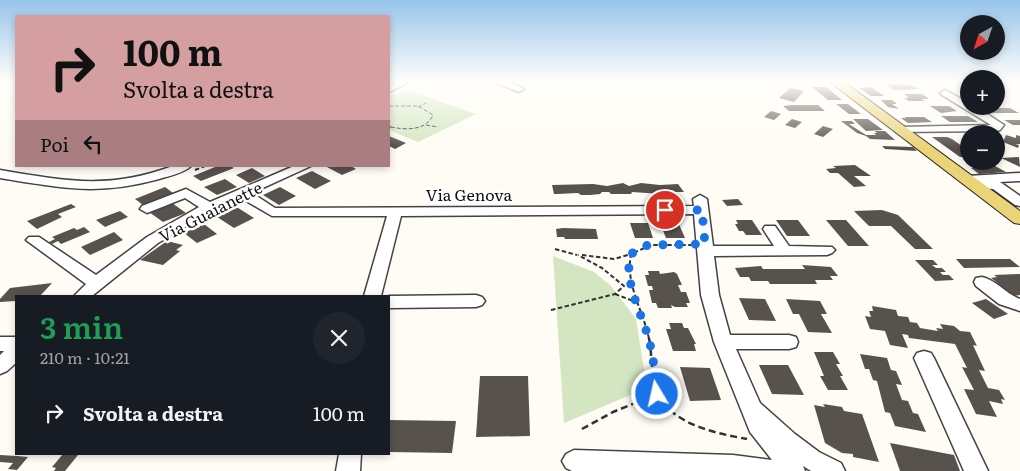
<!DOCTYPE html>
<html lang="it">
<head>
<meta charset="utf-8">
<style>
	:root { --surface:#171b24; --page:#20242c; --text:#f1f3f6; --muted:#9ea1a6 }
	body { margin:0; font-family:Literata,serif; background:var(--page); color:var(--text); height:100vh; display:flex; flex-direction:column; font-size:19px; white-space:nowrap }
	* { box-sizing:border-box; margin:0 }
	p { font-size:16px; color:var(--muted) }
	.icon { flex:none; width:28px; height:28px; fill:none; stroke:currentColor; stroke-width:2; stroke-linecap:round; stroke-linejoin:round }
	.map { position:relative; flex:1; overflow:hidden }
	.details { position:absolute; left:15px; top:295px; width:375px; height:160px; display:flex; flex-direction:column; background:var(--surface); border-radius:0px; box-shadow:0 2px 8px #0003 }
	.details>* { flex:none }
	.banner { position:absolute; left:15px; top:15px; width:375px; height:152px; border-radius:0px; box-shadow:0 2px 8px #0003; background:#d59ea0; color:#111; overflow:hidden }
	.needle { width:32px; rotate:220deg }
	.controls { position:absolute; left:960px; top:15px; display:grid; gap:10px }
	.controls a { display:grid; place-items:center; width:45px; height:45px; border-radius:50%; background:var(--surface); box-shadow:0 2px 8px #0003; font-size:25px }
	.pin { position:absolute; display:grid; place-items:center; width:42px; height:42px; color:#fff; margin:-21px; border:2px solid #fff; border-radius:50%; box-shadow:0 1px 5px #0007 }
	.me { position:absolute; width:55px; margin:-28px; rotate:351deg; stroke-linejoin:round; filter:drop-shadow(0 0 4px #0008) }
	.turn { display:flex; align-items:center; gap:18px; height:105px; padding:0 25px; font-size:22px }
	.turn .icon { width:65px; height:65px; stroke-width:2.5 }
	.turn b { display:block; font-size:35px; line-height:42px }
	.then { display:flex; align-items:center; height:48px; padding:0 25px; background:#0003; gap:10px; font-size:19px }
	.round { display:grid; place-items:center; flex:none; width:52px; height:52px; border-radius:26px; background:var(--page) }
	.headline { display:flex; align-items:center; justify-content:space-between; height:85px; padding:0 25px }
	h1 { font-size:30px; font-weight:600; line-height:38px; color:#1e9e55 }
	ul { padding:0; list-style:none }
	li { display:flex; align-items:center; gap:15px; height:65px; padding:0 25px }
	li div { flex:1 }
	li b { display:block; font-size:19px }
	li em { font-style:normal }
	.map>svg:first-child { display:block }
	.green { fill:#d3e6c1 }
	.building { fill:#58524e }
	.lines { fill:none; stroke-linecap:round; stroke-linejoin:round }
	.minor-casing { stroke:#434343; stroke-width:3 }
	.major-casing { stroke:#212121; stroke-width:2 }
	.path-far2 { stroke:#323232; stroke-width:1; stroke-dasharray:4 2; stroke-linecap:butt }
	.path-far1 { stroke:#323232; stroke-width:2; stroke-dasharray:4.5 2.5; stroke-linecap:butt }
	.path { stroke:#323232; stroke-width:2.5; stroke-dasharray:7 4; stroke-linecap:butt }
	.minor { fill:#fff; fill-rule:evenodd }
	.major { fill:#ebd378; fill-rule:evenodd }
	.route { stroke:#1a73e8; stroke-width:9; stroke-dasharray:0 16.2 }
	.labels { text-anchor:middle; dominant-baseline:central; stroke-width:5; stroke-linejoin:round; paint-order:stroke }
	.street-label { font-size:16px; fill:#101010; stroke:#fff }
</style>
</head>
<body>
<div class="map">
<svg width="1020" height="471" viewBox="0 0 1020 471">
	<rect width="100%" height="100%" fill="#fefcf5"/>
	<g class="green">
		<path d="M407 90 476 114 418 142 389 130V97Z"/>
		<path d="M553 256 594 272 611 286 636 319 647 388 564 423Z"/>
	</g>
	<g class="building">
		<path d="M885 84 912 85 919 89 894 90Z"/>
		<path d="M812 87H826L842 100H828Z"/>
		<path d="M871 87 884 96H871L859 88Z"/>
		<path d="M790 88 804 91 794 102 779 98Z"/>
		<path d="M904 94H922L929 99H921L925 101H909L904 98H909Z"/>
		<path d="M881 100H892L897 104H892L899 109 888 107Z"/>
		<path d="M836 104H848L861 114H849Z"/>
		<path d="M792 105H818L825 111H789L783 106Z"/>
		<path d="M930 106H949L957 111 941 113Z"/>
		<path d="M988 108H1010L1019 113H992L985 109H990Z"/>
		<path d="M771 111 781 114 774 120 764 117Z"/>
		<path d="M941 116H968L978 122H950Z"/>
		<path d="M905 117H924L932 122 908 123 901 118H906Z"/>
		<path d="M792 119 802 122 795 128 785 125Z"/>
		<path d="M853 119H868L883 130 866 131Z"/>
		<path d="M1004 120H1020V125H1013Z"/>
		<path d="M841 121H852L855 124H849L866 135H876L874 133H877L875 131H885L895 140 870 139 866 136 857 133Z"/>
		<path d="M823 126 833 129 823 137 814 134Z"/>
		<path d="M1006 135 1016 138V135L1020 136V144H1015L1019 145 1018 148 1003 142Z"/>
		<path d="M389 136 406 143 395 149 389 146Z"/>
		<path d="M932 137H947L952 139 969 151V157H960Z"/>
		<path d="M882 146 913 147 917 151 885 149Z"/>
		<path d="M1019 157 1020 167 1001 158Z"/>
		<path d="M855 165 871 176H854L866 186 854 187 838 173H830L826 169 836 168 833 166Z"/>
		<path d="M989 165 995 166 1006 172 979 174 971 168Z"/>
		<path d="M230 166 234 168 201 181 193 176 215 167Z"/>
		<path d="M325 166H351L356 169 342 175Z"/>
		<path d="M252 168 265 176 249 183 236 175Z"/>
		<path d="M312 171 331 181 315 189 296 178Z"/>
		<path d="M225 179 237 187 217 195 204 187Z"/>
		<path d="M623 183 629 186 641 183 660 185 678 184 684 192H662V194L632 192 631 194H611L609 192H602L600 194 590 195H581L578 193 557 194H554L552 185 593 184 607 186Z"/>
		<path d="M165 187 173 193 143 205 135 199Z"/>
		<path d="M280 187 296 196 279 205 263 195Z"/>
		<path d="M738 199 743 205 727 206 722 200Z"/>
		<path d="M172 203 186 213 163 222 149 212Z"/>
		<path d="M71 204 76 207 58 214 62 217 37 229 27 221Z"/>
		<path d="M235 206 254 218 234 228 214 215Z"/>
		<path d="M882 210 898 215 933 249H915L891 226H869L854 211Z"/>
		<path d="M120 211 128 217 105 227 96 220Z"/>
		<path d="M736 220H752L762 235H746L743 231H739L735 224H738Z"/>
		<path d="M776 220H798L810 236H787Z"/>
		<path d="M826 220H846L869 246H848Z"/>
		<path d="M678 222 685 238H666L660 223Z"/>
		<path d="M630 223H648L653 238H635Z"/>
		<path d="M204 224 217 234 197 243 184 233Z"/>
		<path d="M84 227 90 232 61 244 58 241 52 244 49 242 55 239 52 237 74 228 77 230Z"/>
		<path d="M563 228 596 229 598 239H565L564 237H557L556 229Z"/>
		<path d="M114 232 123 240 90 255 81 247Z"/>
		<path d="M167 241 183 245 176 250 180 251 163 265 140 260Z"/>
		<path d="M956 259H1010L1020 267 964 268Z"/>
		<path d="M915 260H933L938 265H932L936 268H942L946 272H940L943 275H949L954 280 935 281Z"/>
		<path d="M802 265 831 267 838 276H830L833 280H815L817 284H770L768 281H751L749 277H740L735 268 761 266 763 269H805Z"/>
		<path d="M648 271H659L660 274 674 272 677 274 682 285H678L681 292H686L690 303H686L688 307H675L671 305 672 308H658L656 303H652L649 290H653L652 286H648L645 275H649Z"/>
		<path d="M1020 274V295L1014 296 991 278 997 277 994 275Z"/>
		<path d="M52 283 40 296H16V301L0 302V299L10 288Z"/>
		<path d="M739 298 765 299 776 321 749 320Z"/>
		<path d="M786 299 820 301 827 314H821L832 333 808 332 799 314H793Z"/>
		<path d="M986 299 1008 314 994 319 972 303Z"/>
		<path d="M872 306 896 310 898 316 908 317 910 322 917 323 920 328 938 331 936 328 943 329 940 324 954 326 960 331 970 332 977 346 973 345 985 371 979 370 988 388 999 390 1005 400 1001 399 1003 404 989 401 997 417 976 414 964 389 974 390 962 367 967 368 955 344 909 338 908 335 902 334 908 348 890 345 885 331 870 329 865 316 871 317 869 311H873Z"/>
		<path d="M669 323H682L684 328H688L696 344H694L696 351H673L666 329H671Z"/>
		<path d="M814 352H833L840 364H836L843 376H840L848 390H828L820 376H824Z"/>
		<path d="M860 354 887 358 891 370 896 371 902 385 896 384 902 400 908 401 913 413 918 414 926 432 895 426 890 413 885 412 877 381 873 380 869 369H865Z"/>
		<path d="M759 365H788L804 395 772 394Z"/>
		<path d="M680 367 710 368 721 400 690 401Z"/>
		<path d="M480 376H528L530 436 476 437Z"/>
		<path d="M823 404 842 407 844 411 862 414 879 462 853 457V454L842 453 825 443 814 405 825 407Z"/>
		<path d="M389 420 456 421 452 453 389 452Z"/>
		<path d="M890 443 954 455 960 471H900Z"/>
		<path d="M63 454 78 455 65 471H54L56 468 52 467Z"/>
		<path d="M0 455 17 456 28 457 17 470 8 469 13 463 0 462Z"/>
	</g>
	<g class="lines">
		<defs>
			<g id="minor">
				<path d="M397 82H410L389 92V86Z"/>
				<path d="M494 82H509L524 89 519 92Z"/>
				<path d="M945 90 969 103V106H975L1004 125 1000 130 996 131 896 132 894 130 900 127 991 125 942 95 940 93Z"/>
				<path d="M173 166H191C184 173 169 176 159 179 97 196 62 188 0 178V170C66 181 108 190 173 166Z"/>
				<path d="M294 166H311L252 193 275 208 694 206 693 199 700 195 707 199 713 246H774L763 229 765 226H775L789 246 832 247 835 250 832 253 827 255 714 256 719 295 730 335H789L796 337 798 342 796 347 789 349H736L760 403 795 434 819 452 841 463 845 471H811L803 466 805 471H572L566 468 562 461 566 454 574 450 733 455 772 460 750 432 714 342 701 295 694 214 401 216 381 296H364L387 216H272L241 198 202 217 158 243 92 296H74L86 284 26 240 29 237H39L96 275 147 237 199 207 185 198 147 213 140 209 142 206 186 189 210 202Z"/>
				<path d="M1020 173V181L1000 182 1020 196V206L1015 205 993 189 977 188V183L967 184 961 180 967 176Z"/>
				<path d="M982 277C996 280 1006 294 1020 299V311L999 304 976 286 974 282 976 278Z"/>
				<path d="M476 295 482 297 485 301 482 305 476 307 389 308V296Z"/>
				<path d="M0 337H16V363L7 371 0 374V355L4 351H0Z"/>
				<path d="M924 351 931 353 934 358 988 471H964L914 358 917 353Z"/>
				<path d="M339 454H361L360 471H336Z"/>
			</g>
			<path id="major" d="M830 82H844L1020 211V224L1014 223Z"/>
		</defs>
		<use href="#minor" class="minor-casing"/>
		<use href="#major" class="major-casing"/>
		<g class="path-far2">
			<path d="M414 85 422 82"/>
			<path d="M389 106H418L433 115C426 131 406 130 391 127"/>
			<path d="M418 107 426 103"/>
			<path d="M426 125 438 127"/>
			<path d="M389 126 391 127 389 128"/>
		</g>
		<g class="path-far1">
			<path d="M195 170 205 166"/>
			<path d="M555 249 577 255"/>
			<path d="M582 255 614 259 631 254"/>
			<path d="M615 294 636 302"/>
			<path d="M551 310 615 294 624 286 602 268 578 255"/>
			<path d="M649 339C643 310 625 284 631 254L651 245H691"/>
		</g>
		<g class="path">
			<path d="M649 338C652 354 651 372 656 388 667 424 715 433 747 439"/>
			<path d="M582 429 613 412 657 394"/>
		</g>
		<use href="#minor" class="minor"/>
		<use href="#major" class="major"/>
	</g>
	<linearGradient id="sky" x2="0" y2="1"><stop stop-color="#97c4ec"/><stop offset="0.55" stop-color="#fffefa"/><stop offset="1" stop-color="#fffefa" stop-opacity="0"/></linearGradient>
	<rect width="1020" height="148" fill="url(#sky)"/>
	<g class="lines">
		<path class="route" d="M657 394C655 377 654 360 650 344 644 317 622 281 631 254L644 246 651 245 705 244 702 210H665"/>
	</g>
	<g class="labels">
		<g class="street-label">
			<text x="469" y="194">Via Genova</text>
			<text transform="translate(210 211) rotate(-27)">Via Guaianette</text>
		</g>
	</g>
</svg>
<div class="controls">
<a><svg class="needle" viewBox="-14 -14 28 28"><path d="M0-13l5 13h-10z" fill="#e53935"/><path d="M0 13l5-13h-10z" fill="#9ea1a6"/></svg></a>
<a>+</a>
<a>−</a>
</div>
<div class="pin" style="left:665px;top:210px;background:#d93025"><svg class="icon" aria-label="arrive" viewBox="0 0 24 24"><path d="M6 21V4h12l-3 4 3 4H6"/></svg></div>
<svg class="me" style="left:657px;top:394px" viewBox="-20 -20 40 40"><circle r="17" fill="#1a73e8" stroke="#fff" stroke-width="3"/><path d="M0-11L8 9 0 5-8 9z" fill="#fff"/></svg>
<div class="banner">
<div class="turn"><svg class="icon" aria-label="right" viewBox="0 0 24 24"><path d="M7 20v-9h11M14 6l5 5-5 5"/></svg><div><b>100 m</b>Svolta a destra</div></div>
<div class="then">Poi<svg class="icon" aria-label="left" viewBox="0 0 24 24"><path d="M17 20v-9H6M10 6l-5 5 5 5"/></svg></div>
</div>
<section class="details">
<div class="headline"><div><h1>3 min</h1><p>210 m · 10:21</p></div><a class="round"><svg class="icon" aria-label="close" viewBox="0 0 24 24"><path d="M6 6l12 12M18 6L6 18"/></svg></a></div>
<ul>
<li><svg class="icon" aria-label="right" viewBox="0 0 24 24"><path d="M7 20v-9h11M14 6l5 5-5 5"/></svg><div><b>Svolta a destra</b></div><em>100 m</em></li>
</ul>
</section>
</div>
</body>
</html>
